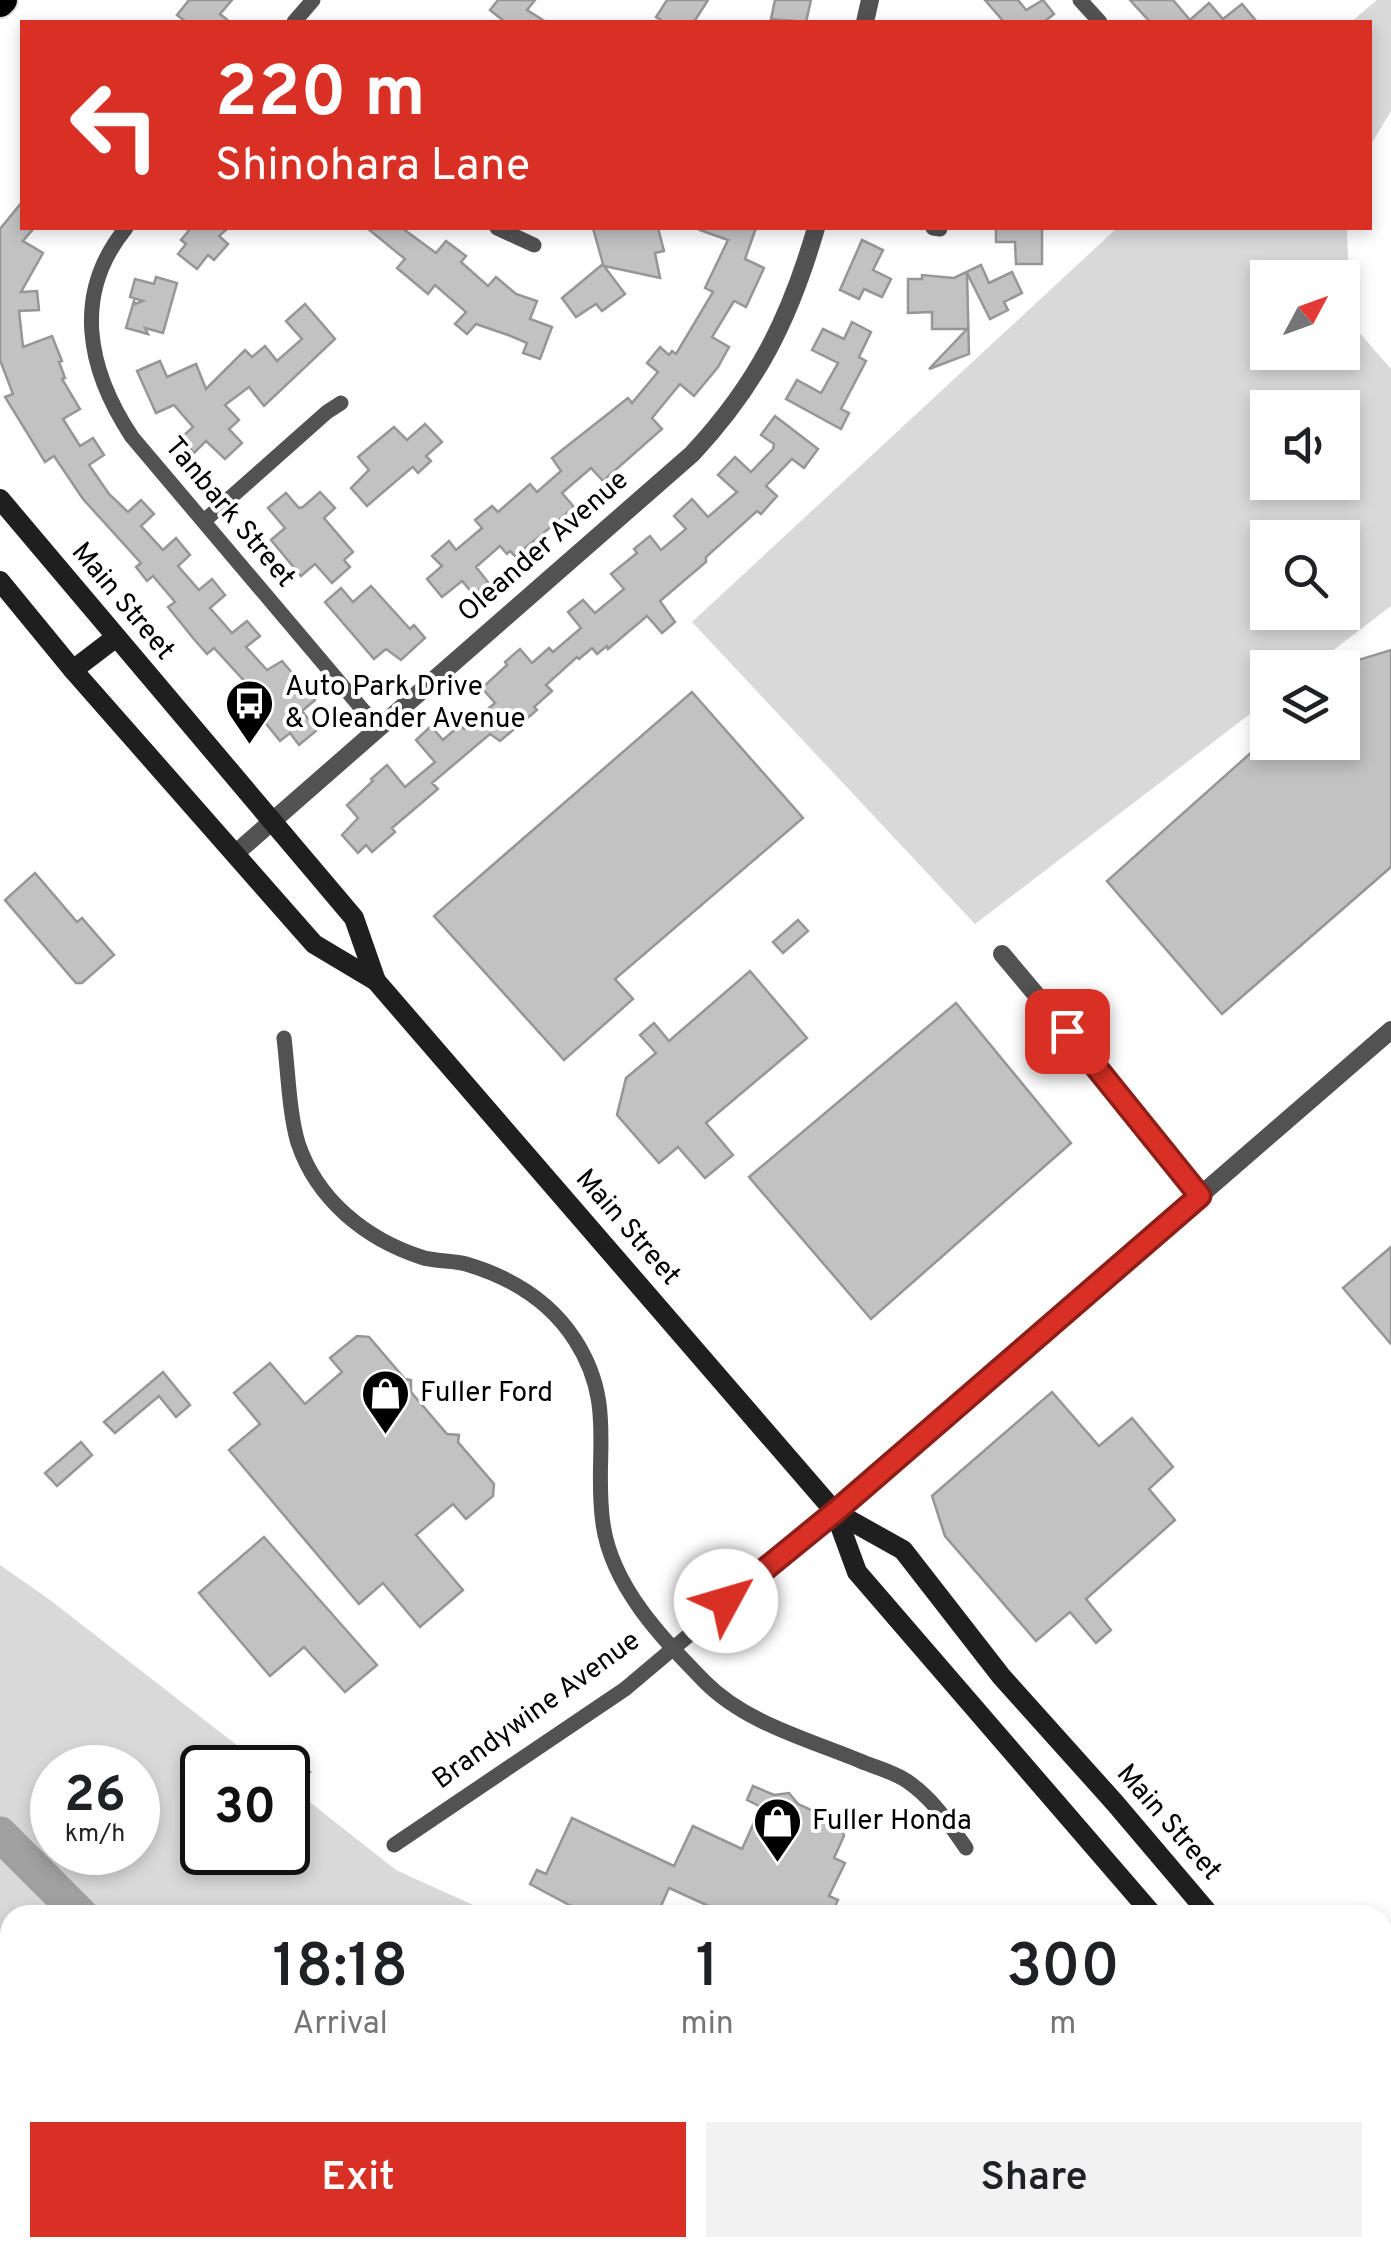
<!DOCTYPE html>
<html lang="en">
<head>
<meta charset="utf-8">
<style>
	:root { --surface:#fff; --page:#f2f2f2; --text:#202124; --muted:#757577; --accent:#d93025 }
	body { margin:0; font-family:Overpass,sans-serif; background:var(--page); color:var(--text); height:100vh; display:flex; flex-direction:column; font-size:38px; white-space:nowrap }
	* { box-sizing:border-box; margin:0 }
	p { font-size:32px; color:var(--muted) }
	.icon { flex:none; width:55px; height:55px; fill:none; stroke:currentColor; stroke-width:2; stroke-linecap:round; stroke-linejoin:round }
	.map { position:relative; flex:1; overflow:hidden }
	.drawer { position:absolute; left:0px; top:1905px; width:1392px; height:352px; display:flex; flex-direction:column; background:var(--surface); border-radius:30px 30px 0 0; box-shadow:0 5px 15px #0003 }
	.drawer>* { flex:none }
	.guide { position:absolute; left:20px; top:20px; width:1352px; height:210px; border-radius:0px; box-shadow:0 5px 15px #0003; background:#d93025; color:#fff; overflow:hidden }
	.needle { width:65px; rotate:49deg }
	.fabs { position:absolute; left:1250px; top:260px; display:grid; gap:20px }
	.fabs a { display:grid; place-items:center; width:110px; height:110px; border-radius:0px; background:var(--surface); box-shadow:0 5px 15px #0003; font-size:50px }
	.speed { position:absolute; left:30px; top:1745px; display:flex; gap:20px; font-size:50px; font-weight:700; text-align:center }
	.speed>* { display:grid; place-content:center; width:130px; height:130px; border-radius:50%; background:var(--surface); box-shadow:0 5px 15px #0003; line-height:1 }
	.speed small { font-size:25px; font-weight:400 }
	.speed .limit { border:5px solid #111; border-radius:15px; background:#fff; color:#111 }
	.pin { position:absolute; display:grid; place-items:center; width:85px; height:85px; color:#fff; margin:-42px; border-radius:20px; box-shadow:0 5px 15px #0006 }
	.me { position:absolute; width:110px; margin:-55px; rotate:51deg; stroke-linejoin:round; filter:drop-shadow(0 0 8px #0008) }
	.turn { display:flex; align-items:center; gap:35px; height:210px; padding:0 30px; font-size:45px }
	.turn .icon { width:130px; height:130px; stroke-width:2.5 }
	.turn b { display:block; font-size:70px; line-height:85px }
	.eta { display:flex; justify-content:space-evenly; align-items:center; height:170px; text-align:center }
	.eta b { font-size:60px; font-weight:600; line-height:70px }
	.action { display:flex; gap:20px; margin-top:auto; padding:20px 30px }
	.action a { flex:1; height:115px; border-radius:0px; background:var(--accent); color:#fff; font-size:40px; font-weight:600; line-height:115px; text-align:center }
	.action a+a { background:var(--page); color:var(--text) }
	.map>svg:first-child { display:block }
	.green { fill:#d9d9d9; fill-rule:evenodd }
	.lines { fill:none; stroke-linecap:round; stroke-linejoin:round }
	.river { stroke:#a0a0a0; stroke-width:35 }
	.building { fill:#c2c2c2; stroke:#969696; stroke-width:2.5 }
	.motorway-casing { stroke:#dbdbdb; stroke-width:32 }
	.minor { stroke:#525252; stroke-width:15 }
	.tertiary { stroke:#525252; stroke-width:18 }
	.secondary { stroke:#1f1f1f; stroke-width:20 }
	.motorway { stroke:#000; stroke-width:28 }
	.route-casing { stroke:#8d1f18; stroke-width:25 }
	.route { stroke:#d93025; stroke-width:18 }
	.labels { text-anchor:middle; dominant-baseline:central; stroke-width:8; stroke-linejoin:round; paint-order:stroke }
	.street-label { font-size:28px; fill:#000; stroke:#fff }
	.poi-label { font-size:28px; fill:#000; stroke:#fff; text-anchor:start }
</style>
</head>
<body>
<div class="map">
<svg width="1391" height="2256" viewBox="0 0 1391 2256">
	<rect width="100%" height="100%" fill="#fff"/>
	<g class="green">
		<path d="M1377 0H1391V111L1370 146V22H1351Z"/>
		<path d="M1117 228H1347L1350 322 1391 369V606L1311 667 1268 668 1267 701 975 924 692 622ZM1268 278H1342V352H1268ZM1268 408H1342V482H1268ZM1268 538H1342V612H1268Z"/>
		<path d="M0 1565 50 1600 265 1767 202 1768V1852H288V1785L396 1870 495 1915H10V2248H1030L1022 2256H0ZM52 1768H138V1852H52Z"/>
	</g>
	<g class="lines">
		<g class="river">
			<path d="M0 1834 81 1915"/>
			<path d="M389 2248 396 2256"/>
		</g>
	</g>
	<g class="building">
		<path d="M189 0H232L220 14 230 22H186L177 15Z"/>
		<path d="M498 0H535L527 10 546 22H505L490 10Z"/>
		<path d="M667 0H708L694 22H664L656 17Z"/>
		<path d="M775 0H811L806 22 771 19Z"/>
		<path d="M985 0H1018L1026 10 1043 0 1054 14 1044 22H1004Z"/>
		<path d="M1130 0H1173L1190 20 1209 3 1223 19 1242 4 1257 22H1150Z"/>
		<path d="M22 202V228H34L23 241 43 253 21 292 37 291 39 310 19 311 23 347 52 336 62 361 59 362 65 378 62 379 80 409 63 419 80 446 93 438 104 455 89 465 109 494 128 512 141 500 154 514 141 526 163 550 176 538 190 555 178 566 199 590 212 579 225 595 210 608 232 633 247 621 260 636 246 647 267 670 282 661 315 700 302 711 317 730 299 745 290 733 280 741 252 706 242 715 230 701 247 684 214 648 207 654 193 638 168 607 175 602 153 576 147 581 136 567 141 563 83 499 54 456 45 462 5 397 13 394 0 360V229Z"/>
		<path d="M191 228H228L219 236 228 244 214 260 208 255 197 269 178 254 186 244 181 240Z"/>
		<path d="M367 228H402L436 253 446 241 466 256 461 262 488 286 496 277 516 294 537 301 530 319 552 327 540 359 523 353 527 343 508 335 476 324 467 334 455 324 466 312 435 285 428 294 397 268 405 259Z"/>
		<path d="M593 228H658L664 251 655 253 660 278 604 266 625 294 602 311 596 304 576 317 562 298 603 264Z"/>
		<path d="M700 228H756L745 259 764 268 746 307 734 301 712 337 729 347 718 367 694 396 680 384 652 418 662 429 603 481 591 468 562 493 574 507 540 536 515 556 510 551 507 554 500 546 476 567 488 582 474 595 462 581 442 597 427 579 442 566 432 556 449 541 456 550 482 528 475 520 492 506 498 512 530 484 537 492 561 471 552 458 628 398 632 403 658 372 647 363 660 347 669 355 672 351 676 354 713 292 705 288 728 240 700 230Z"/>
		<path d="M996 228H1042V264H1016L1015 242H996Z"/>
		<path d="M862 240 883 250 873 270 891 279 882 297 864 289 859 299 840 290Z"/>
		<path d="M981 265 989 283 1012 272 1022 293 1004 302 1008 310 990 319 967 273 969 354 929 369 967 329H932V312L908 313V279H922V275L954 278Z"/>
		<path d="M156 277 177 283 163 333 145 328 148 334 126 328 134 301 135 304 143 301 130 297 135 279 154 284Z"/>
		<path d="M305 304 335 339 264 406 249 387 225 405 239 420 229 429 242 443 225 459 206 441 194 453 181 438 193 427 174 405 156 413 137 371 160 361 167 377 196 364 206 389 245 350 252 357 265 346 277 361 302 339 286 321Z"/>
		<path d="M852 322 871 332 859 357 866 361 841 409 849 413 841 429 786 399 797 380 821 393 838 363 812 350 823 329 844 339Z"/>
		<path d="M775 416 818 449 804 468 792 459 766 486 777 496 761 514 757 511 706 557V562L660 601 675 622 662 633 647 616 608 649 607 646 597 654 592 648 579 659 577 657 546 685 552 691 534 707 537 710 500 741 490 734 432 783 438 789 392 828 395 832 372 852 366 845 358 853 342 835 358 818 347 805 373 781 371 779 387 765 405 787 435 762 416 740 431 726 443 740 460 725 464 729 495 703 482 688 507 665 505 662 520 649 532 663 549 648 553 652 581 628 568 612 583 600 595 613 624 589 611 574 637 553 634 549 650 536 661 550 686 529 674 516 692 499 708 517 737 492 718 475 735 457 751 472 773 449 774 444 761 435Z"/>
		<path d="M425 424 442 442 426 456 431 461 418 473 413 467 410 469 367 506 351 488 369 470 358 457 394 427 407 440Z"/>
		<path d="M320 492 335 508 324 518 353 552 344 560 350 567 332 583 315 564 301 576 271 540 285 528 268 508 286 493 299 508 303 507Z"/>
		<path d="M371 586 410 629 414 625 425 638 401 660 386 649 374 659 325 602 341 588 353 602Z"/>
		<path d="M1391 650V867L1222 1014 1107 881 1263 742H1342V672L1355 661Z"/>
		<path d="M692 692 803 818 615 979 633 999 564 1060 434 916Z"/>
		<path d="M35 873 77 922 82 918 114 955 82 983H76L5 900Z"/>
		<path d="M798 920 808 931 783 953 773 942Z"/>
		<path d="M750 971 807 1038 706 1123 733 1155 705 1178 678 1147 659 1163 617 1115 626 1078 656 1053 640 1035 654 1023 669 1041Z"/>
		<path d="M956 1003 1071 1143 871 1319 749 1177Z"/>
		<path d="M1391 1247V1344L1343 1288Z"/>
		<path d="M357 1336 369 1337 405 1379 411 1380V1392L447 1434 459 1435 458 1442 494 1484 493 1496 466 1519 453 1504 416 1535 463 1590 420 1627 383 1583 359 1604 229 1450 260 1424 234 1393 270 1363 305 1404 342 1372 330 1358Z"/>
		<path d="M163 1372 190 1405 176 1417 159 1396 115 1433 104 1422Z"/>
		<path d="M1052 1392 1099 1446 1132 1418 1173 1467 1149 1489 1175 1520 1086 1599 1111 1630 1096 1643 1070 1612 1036 1641 945 1536 932 1496Z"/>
		<path d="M81 1442 92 1455 57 1486 45 1473Z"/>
		<path d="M264 1537 377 1665 345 1692 304 1647 270 1676 199 1593Z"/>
		<path d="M282 1750 310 1772 300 1785 288 1776V1768H269Z"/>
		<path d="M753 1786 774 1795 789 1793 798 1804 841 1824 844 1836 834 1858 845 1863 829 1896 838 1900 831 1915H708L711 1907 669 1888 657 1915H588L530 1884 537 1870 546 1874 572 1818 674 1866 693 1826 742 1849 761 1807 747 1800Z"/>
	</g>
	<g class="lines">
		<defs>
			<path id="motorway" d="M0 3 3 0"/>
		</defs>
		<use href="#motorway" class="motorway-casing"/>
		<g class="minor">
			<path d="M1080 0 1100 22"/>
			<path d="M294 22 313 0"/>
			<path d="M126 228C72 294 87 369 132 437L379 729"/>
			<path d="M497 228 534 245"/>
			<path d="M933 228 940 229"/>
			<path d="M204 521 327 412 341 403"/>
			<path d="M284 1038C288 1070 289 1113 298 1143 317 1200 366 1239 421 1257 436 1262 452 1260 466 1264 510 1277 550 1301 575 1340 617 1405 593 1456 603 1524 612 1587 662 1638 704 1681 746 1724 811 1740 865 1763 879 1768 895 1773 907 1781 933 1799 948 1822 966 1848"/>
			<path d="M394 1845 625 1689 835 1512"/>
		</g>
		<g class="tertiary">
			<path d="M865 22 870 0"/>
			<path d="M236 853 692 454C757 385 790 318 816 228"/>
			<path d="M1002 954 1159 1141 1200 1196"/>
			<path d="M835 1512 1391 1030"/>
		</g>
		<g class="secondary">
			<path d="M0 499 354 918 376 981"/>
			<path d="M0 581 73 670 314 944 376 981 835 1512 903 1550 1001 1676 1115 1803 1210 1915"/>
			<path d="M73 670 115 638"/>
			<path d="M835 1512 857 1572 1153 1915"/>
			<path d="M1382 2119 1391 2129"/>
			<path d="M1382 2188 1391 2198"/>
		</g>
		<use href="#motorway" class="motorway"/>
	</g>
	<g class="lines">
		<defs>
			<path id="route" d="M726 1601 835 1512 1200 1196 1067 1031"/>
		</defs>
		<use href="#route" class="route-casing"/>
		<use href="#route" class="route"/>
	</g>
	<defs>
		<symbol id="bus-pin" viewBox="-11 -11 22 30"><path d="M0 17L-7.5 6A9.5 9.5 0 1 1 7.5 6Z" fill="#000" stroke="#fff"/><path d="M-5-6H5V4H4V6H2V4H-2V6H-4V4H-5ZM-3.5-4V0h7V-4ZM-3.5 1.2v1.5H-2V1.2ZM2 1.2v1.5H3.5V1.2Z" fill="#fff"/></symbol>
		<symbol id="shop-pin" viewBox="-11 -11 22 30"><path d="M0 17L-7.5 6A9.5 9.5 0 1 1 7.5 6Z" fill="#000" stroke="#fff"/><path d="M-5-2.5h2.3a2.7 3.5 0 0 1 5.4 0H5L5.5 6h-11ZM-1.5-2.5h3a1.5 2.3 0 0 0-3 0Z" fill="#fff"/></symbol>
	</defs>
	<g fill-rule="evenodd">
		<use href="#bus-pin" x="222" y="676" width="55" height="75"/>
		<use href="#shop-pin" x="358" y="1366" width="55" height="75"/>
		<use href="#shop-pin" x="750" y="1794" width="55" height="75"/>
	</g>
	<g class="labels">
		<g class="street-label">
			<text transform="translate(229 513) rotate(50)">Tanbark Street</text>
			<text transform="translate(544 547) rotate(-41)">Oleander Avenue</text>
			<text transform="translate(122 602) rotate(50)">Main Street</text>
			<text transform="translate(627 1228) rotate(49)">Main Street</text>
			<text transform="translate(537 1711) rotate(-36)">Brandywine Avenue</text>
			<text transform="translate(1168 1823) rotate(49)">Main Street</text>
		</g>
		<g class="poi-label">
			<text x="285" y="688">Auto Park Drive<tspan x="285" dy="32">&amp; Oleander Avenue</tspan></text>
			<text x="420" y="1394">Fuller Ford</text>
			<text x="812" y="1822">Fuller Honda</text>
		</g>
	</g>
</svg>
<div class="fabs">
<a><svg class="needle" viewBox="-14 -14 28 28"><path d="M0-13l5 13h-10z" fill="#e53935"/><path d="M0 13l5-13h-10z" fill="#757577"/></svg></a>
<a><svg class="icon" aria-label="sound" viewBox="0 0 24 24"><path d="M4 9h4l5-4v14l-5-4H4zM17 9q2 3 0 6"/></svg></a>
<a><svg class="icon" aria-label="search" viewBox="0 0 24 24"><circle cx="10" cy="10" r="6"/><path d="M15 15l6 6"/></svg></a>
<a><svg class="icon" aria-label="layers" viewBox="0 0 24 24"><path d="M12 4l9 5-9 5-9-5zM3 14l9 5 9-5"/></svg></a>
</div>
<div class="speed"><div>26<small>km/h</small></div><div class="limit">30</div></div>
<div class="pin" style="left:1067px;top:1031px;background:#d93025"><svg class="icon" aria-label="arrive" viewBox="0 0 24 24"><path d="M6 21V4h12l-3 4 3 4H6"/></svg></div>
<svg class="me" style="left:726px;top:1601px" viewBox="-20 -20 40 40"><circle r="19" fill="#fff"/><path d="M0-13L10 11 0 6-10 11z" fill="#d93025"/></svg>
<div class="guide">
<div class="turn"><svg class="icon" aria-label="left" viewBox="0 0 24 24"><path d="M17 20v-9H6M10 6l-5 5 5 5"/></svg><div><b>220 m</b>Shinohara Lane</div></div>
</div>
<section class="drawer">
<div class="eta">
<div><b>18:18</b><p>Arrival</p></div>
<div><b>1</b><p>min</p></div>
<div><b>300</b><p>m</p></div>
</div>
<div class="action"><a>Exit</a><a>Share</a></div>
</section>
</div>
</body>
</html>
